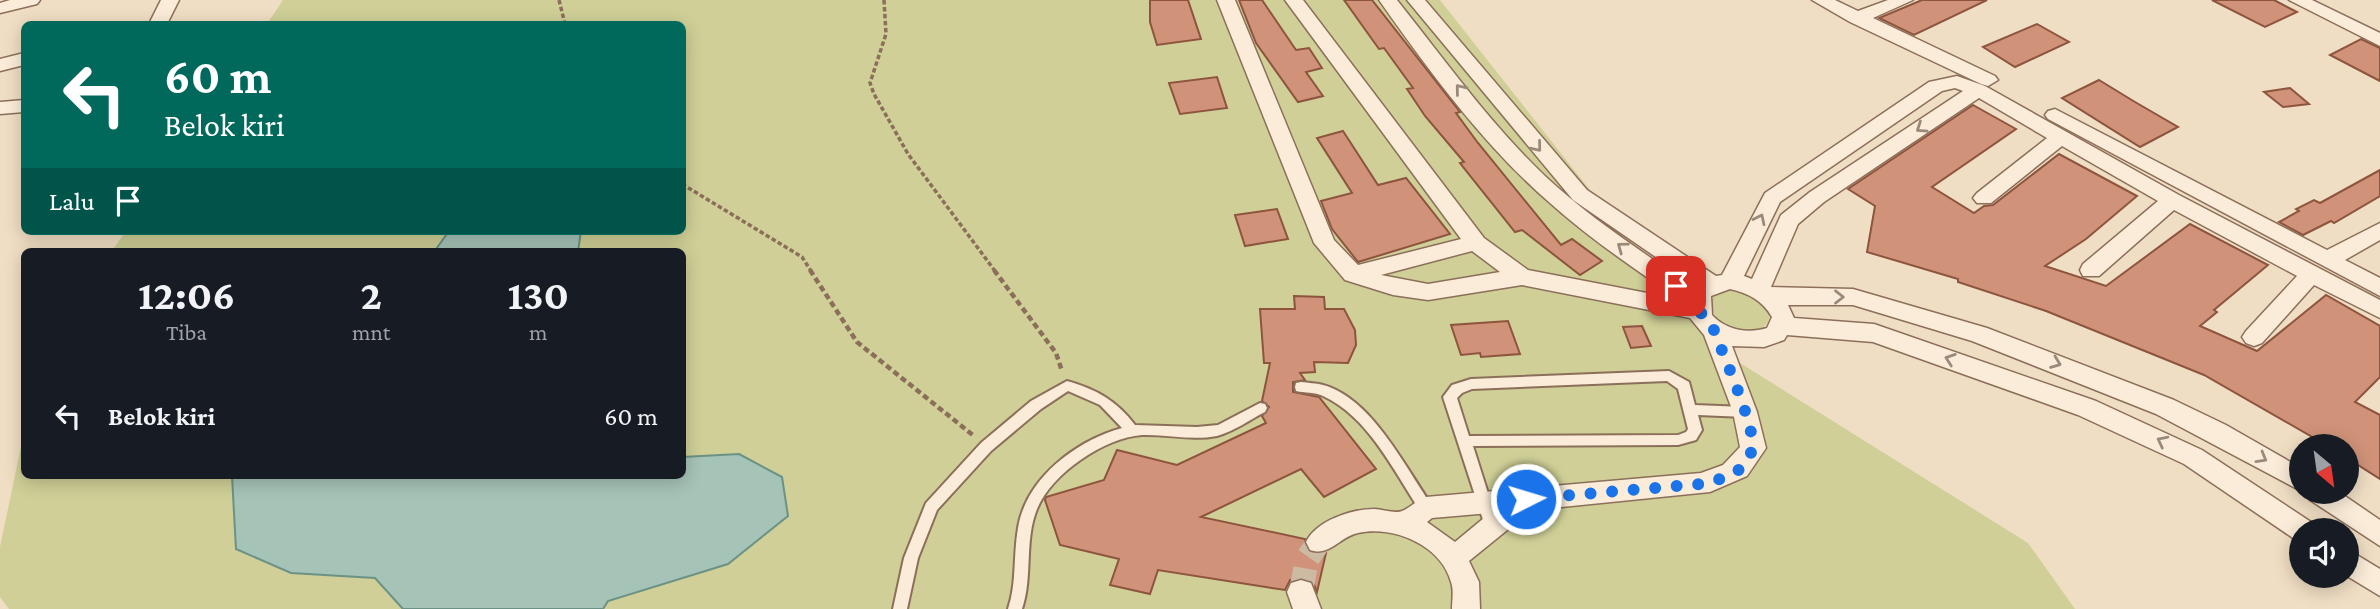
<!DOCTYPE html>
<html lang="id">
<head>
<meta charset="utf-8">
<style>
	:root { --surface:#171b24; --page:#20242c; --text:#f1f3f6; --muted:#9ea1a6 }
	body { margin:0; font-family:"Crimson Pro",serif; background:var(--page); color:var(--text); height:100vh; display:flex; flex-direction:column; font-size:26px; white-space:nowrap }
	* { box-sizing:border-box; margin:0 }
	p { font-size:23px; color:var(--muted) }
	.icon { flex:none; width:38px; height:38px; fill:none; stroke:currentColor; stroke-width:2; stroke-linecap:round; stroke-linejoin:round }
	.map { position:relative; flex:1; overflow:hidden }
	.drawer { position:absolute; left:21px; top:248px; width:665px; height:231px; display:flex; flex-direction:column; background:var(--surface); border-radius:10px; box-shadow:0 4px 18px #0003 }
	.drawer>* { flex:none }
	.top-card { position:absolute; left:21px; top:21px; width:665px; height:214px; border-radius:10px; box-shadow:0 4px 18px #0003; background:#00695c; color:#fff; overflow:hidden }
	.needle { width:46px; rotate:151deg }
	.controls { position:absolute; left:2289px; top:434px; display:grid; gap:14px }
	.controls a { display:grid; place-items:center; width:70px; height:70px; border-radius:50%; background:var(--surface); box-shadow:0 4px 18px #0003; font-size:35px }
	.pin { position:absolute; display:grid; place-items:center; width:60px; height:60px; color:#fff; margin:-30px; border-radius:14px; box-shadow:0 4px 10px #0006 }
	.me { position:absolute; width:77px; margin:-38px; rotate:85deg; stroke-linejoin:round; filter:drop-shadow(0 0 5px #0008) }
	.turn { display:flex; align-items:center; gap:24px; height:147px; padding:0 28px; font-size:32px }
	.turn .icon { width:91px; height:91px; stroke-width:2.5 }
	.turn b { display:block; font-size:49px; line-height:60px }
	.then { display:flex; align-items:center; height:66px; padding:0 28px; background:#0003; gap:14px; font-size:26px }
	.eta { display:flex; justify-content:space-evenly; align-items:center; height:119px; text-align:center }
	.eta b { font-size:42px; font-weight:700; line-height:49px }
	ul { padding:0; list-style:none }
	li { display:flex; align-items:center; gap:21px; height:98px; padding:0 28px }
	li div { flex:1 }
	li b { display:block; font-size:26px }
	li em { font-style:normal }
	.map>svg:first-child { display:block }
	.green { fill:#cfcf97 }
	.water { fill:#a6c3b7; stroke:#6c9285; stroke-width:2 }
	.building { fill:#d09379; stroke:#8d543e; stroke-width:2 }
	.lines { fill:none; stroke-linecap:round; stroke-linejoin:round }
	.street-tunnel { stroke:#ccbaa3; stroke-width:24; stroke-dasharray:24 12; stroke-linecap:butt }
	.lane-casing { stroke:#8c6f5a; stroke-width:4 }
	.street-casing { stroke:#8c6f5a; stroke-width:3 }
	.path-far1 { stroke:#8c6f5a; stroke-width:3.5; stroke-dasharray:4.5 2.5; stroke-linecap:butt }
	.path { stroke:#8c6f5a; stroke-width:4.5; stroke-dasharray:6 3.5; stroke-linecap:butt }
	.lane { fill:#faecd8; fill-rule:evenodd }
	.street { fill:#faecd8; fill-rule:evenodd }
	.oneway { stroke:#9b8a7b }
	.route { stroke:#1a73e8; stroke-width:12; stroke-dasharray:0 21.6 }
</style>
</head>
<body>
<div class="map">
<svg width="2380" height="609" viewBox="0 0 2380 609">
	<rect width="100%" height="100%" fill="#f0dec4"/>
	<g class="green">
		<path d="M283 0H1440L1713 346 2028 543 2075 609H9L0 597V547L24 432V476H682V252H111L126 231H682V24H267Z"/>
		<path d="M1734 289 1753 294 1770 312C1771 346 1703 330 1712 298L1717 293Z"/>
	</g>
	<g class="water">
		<path d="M449 231H581L578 252H434Z"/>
		<path d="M739 454 782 477 788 516 728 564 608 601 603 609H403L375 578 291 573 236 549 232 476H682L683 457Z"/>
	</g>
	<g class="building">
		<path d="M1150 0H1188L1201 39 1157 45 1150 22Z"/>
		<path d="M1239 0H1262L1296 50 1309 48 1322 68 1306 72 1323 96 1298 102 1256 43Z"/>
		<path d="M1344 0H1372L1460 112 1456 113 1478 143 1561 245 1572 239 1602 261 1580 275 1522 230 1515 232 1460 163 1464 162 1425 116 1407 89 1413 88 1384 48 1379 49Z"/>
		<path d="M1922 0H1987L1914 35 1879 18Z"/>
		<path d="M2212 0H2274L2297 12 2265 27Z"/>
		<path d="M2037 24 2069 42 2015 67 1983 47Z"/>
		<path d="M2361 39 2380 48V81L2330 55Z"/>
		<path d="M1217 77 1227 108 1180 114 1169 83Z"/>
		<path d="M2099 80 2135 102 2178 127 2140 147 2062 98Z"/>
		<path d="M2290 88 2309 104 2283 107 2264 92Z"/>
		<path d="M1973 105 2016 129 1932 187 1974 213 1984 206 1993 205 2059 154 2137 196 2086 239 2045 266 2106 286 2190 224 2268 265 2214 310 2217 312 2200 326 2257 351 2326 295 2380 326V377L2355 402 2380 415V479L2347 458V446H2328L2204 375 2046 311 1958 282V279L1867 252 1875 206 1848 189Z"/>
		<path d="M1343 131 1378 185 1406 178 1450 234 1358 262 1332 229 1321 201 1352 193 1317 138Z"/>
		<path d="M2380 170V196L2334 223 2331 221 2303 235 2279 222 2299 211 2296 209 2314 200 2320 203Z"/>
		<path d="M1277 209 1288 239 1245 246 1235 215Z"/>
		<path d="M1294 296 1324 297 1325 309H1344L1355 330 1356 345 1348 363 1314 362 1315 372 1300 373 1305 380 1293 382V392L1319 397 1376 469 1324 497 1301 469 1201 517 1305 539 1309 553H1326L1317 592 1313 582 1302 577 1290 580 1285 590 1158 570 1150 594 1110 585 1119 559 1060 545 1045 500 1046 497 1104 480 1117 450 1177 465 1266 423 1262 416 1269 407 1262 401 1270 363H1264L1260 309H1295Z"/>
		<path d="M1508 321 1520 354 1481 357 1480 353 1461 355 1451 325Z"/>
		<path d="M1642 326 1651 346 1631 348 1623 327Z"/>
	</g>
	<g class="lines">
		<path class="street-tunnel" d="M1301 592 1307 559 1319 542"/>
		<defs>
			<g id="lane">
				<path d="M1669 371 1689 382 1695 405 1745 407 1750 408 1752 412 1750 416 1745 417 1698 415 1702 430 1696 440 1678 445 1473 446 1499 528 1497 532 1492 534 1487 532 1443 397 1452 385 1471 379ZM1667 381 1678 389 1688 429 1686 432 1678 435 1469 436 1457 398 1462 393 1472 389Z"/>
				<path d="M1067 381C1096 389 1117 401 1135 425L1197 427 1218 425 1260 403 1265 404 1267 408 1265 412C1249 420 1235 431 1217 436 1192 441 1167 434 1142 435 1104 438 1052 473 1037 509 1024 541 1033 577 1022 609H1008C1017 582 1013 556 1018 528 1026 478 1076 441 1122 428L1100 405 1068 391 1041 409 991 451 937 510 918 558 907 609H893L904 558 926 503 981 443 1031 401Z"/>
				<path d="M1301 382C1308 383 1316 383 1323 385 1371 398 1404 465 1431 504L1433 508 1431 512 1426 514 1421 512C1394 472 1369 417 1323 396 1315 392 1305 393 1296 391L1295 387 1296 383Z"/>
			</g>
			<g id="street">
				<path d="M10 0H40L37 4 0 13V3Z"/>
				<path d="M161 0H179L167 24H149Z"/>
				<path d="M1217 0H1235L1334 240 1358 265 1461 239 1285 0H1303L1484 238 1528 270 1678 299C1634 268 1590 239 1550 203 1484 146 1429 71 1379 0H1397C1445 60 1490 124 1546 177 1591 219 1643 252 1693 287L1695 284 1573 200 1407 0H1425L1587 190 1716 276 1722 275 1765 193 1929 82 1957 76 1985 86 2179 195 2380 300V318L2314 285 2262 343 2254 346 2246 343 2242 337 2246 331 2297 276 2174 210 2099 276H2083L2080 270 2083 264 2158 201 2062 146 1991 203H1977L1973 198 1977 193 2047 138 1979 98 1824 202 1798 224 1771 287 1853 289 1987 328 2174 400 2226 425 2301 468V491L2156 414 1972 341 1853 305H1788L1794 318 1874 324 2096 401 2202 450 2311 522 2315 530H2301V541L2293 538 2184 464 2078 415 1873 342 1787 335 1784 340 1764 347 1732 346 1757 412 1766 448 1747 476 1710 492 1532 510 1469 561 1479 582 1480 609H1452C1452 600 1454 590 1451 582 1441 545 1393 525 1358 533 1339 537 1330 557 1310 550L1306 542C1316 521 1351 509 1374 509 1382 509 1395 514 1402 511 1410 508 1417 500 1426 497L1701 473 1723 465 1740 447 1733 412 1704 335 1690 318 1522 285 1428 300 1393 295 1345 280 1314 243ZM1955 88 1963 91 1810 192 1781 215 1752 279 1744 276 1780 202 1942 91ZM1472 251 1500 272 1428 284 1381 275ZM1730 289C1748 293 1762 300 1772 317L1767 328C1747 334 1726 330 1712 315L1711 296ZM1490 513 1455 542 1427 522 1432 518Z"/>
				<path d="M1812 0H1835L1858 11 1888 0H1913L1873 18 1995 76 1998 80 1988 86 1981 84 1850 22Z"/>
				<path d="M2289 0H2312L2380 33V46Z"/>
				<path d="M24 53V65L0 71V59Z"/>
				<path d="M24 100V112L0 114V102Z"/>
				<path d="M2055 109 2327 250 2380 223V240L2345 260 2380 278V296L2048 119 2045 115 2048 111Z"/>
				<path d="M2306 492H2339L2380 520V546L2310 500Z"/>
				<path d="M2347 549 2380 569V596L2347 576Z"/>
				<path d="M1301 580 1311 583 1321 609H1293L1287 592 1291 583Z"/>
			</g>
		</defs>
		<use href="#lane" class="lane-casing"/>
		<use href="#street" class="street-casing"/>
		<g class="path-far1">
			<path d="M559 0 565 24"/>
			<path d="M884 0 886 34 870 83 874 94 908 154 995 271"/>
			<path d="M682 184 802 257 811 271"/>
		</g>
		<g class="path">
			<path d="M810 270 857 342 974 436"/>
			<path d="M994 270 1056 353 1062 371"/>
		</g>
		<use href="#lane" class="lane"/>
		<use href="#street" class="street"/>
	</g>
	<defs><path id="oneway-chevron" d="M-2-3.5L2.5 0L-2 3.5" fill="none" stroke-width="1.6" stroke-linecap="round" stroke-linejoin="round" transform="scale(1.75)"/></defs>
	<g class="oneway">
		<use href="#oneway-chevron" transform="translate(1460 89) rotate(-129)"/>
		<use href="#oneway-chevron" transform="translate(1921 128) rotate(146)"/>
		<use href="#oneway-chevron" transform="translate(1537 147) rotate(51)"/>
		<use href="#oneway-chevron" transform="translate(1760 219) rotate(-64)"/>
		<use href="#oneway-chevron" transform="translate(1622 247) rotate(-144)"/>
		<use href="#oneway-chevron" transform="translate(1839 297)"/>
		<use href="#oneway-chevron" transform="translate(1950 359) rotate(-161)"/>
		<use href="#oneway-chevron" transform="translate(2056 363) rotate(21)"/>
		<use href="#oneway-chevron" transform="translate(2162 441) rotate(-153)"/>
		<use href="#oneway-chevron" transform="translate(2262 458) rotate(30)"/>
	</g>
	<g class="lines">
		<path class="route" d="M1526 499 1701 484C1722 479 1746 474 1752 449 1757 429 1722 353 1714 330L1704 321 1697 301 1676 286"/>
	</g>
</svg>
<div class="controls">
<a><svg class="needle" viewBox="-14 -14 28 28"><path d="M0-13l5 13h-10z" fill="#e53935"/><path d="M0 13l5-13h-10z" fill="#9ea1a6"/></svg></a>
<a><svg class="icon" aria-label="sound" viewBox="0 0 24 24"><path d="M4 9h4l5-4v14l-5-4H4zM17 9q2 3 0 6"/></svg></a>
</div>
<div class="pin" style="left:1676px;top:286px;background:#d93025"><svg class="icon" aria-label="arrive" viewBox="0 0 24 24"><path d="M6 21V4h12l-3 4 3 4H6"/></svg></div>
<svg class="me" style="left:1526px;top:499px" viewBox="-20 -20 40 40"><circle r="17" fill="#1a73e8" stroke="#fff" stroke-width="3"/><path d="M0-11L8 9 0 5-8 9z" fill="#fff"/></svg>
<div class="top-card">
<div class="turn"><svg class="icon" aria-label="left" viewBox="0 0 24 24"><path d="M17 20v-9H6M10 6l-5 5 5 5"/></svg><div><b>60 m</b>Belok kiri</div></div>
<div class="then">Lalu<svg class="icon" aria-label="arrive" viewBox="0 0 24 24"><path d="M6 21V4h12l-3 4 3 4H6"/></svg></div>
</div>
<section class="drawer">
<div class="eta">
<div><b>12:06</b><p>Tiba</p></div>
<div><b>2</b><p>mnt</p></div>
<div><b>130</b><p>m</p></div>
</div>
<ul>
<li><svg class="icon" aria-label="left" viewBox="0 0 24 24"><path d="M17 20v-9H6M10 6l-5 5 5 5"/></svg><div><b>Belok kiri</b></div><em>60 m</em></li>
</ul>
</section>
</div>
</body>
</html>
